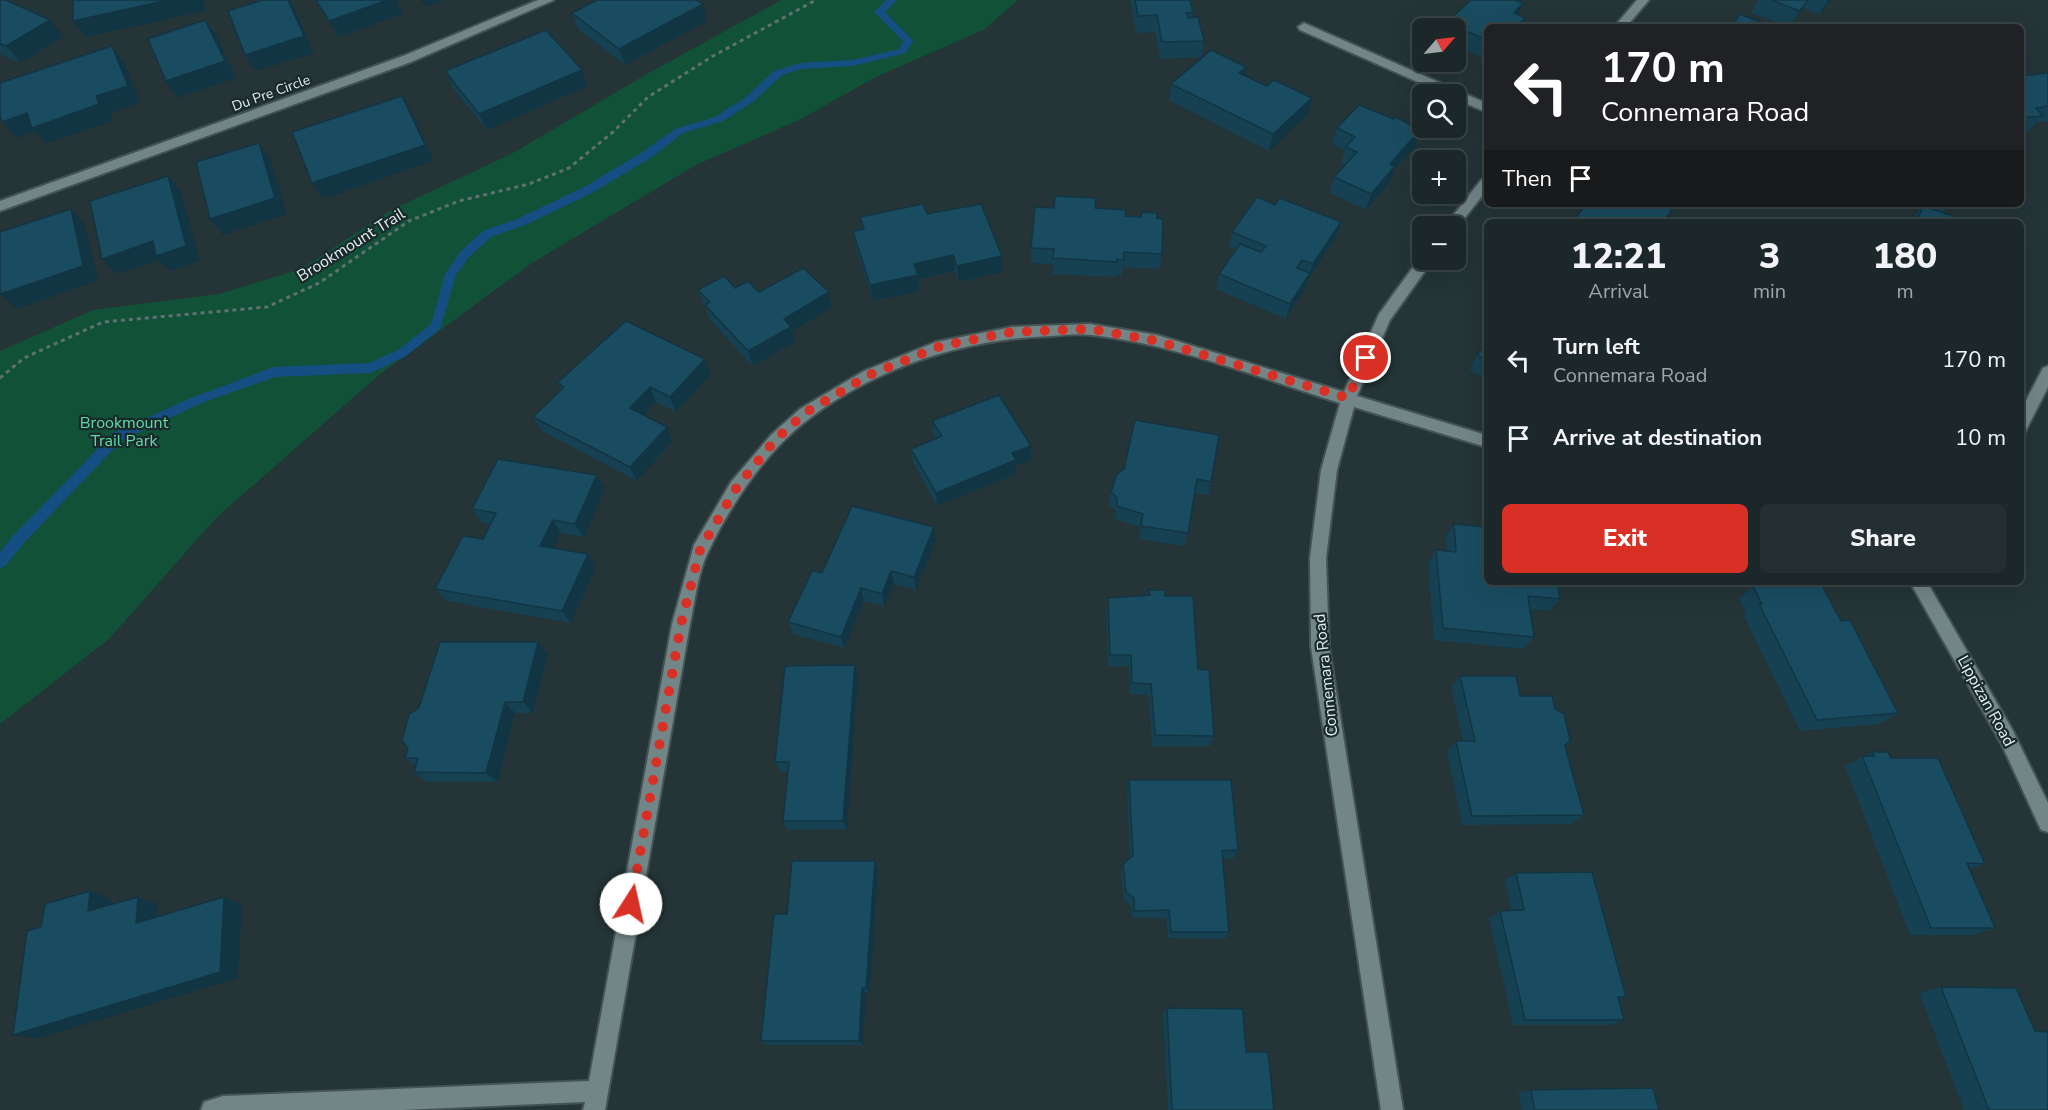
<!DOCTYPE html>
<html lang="en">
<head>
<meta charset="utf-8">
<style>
	:root { --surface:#1b2729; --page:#242f31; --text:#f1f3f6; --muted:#a0a5a8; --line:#394446; --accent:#d93025 }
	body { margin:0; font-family:"Nunito Sans",sans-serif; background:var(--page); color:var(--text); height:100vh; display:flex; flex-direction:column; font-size:22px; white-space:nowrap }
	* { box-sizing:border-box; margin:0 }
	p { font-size:20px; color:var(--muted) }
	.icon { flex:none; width:33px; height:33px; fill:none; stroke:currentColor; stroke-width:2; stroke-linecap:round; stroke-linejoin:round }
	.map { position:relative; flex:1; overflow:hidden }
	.details { position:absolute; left:1484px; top:219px; width:540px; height:366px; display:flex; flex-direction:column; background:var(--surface); border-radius:9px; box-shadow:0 6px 24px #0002,0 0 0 2px var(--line) }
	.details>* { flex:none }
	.banner { position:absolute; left:1484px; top:24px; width:540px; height:183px; border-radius:9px; box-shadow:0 6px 24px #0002,0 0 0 2px var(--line); background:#202124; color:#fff; overflow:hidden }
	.needle { width:39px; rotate:62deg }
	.buttons { position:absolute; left:1412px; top:18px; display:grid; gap:12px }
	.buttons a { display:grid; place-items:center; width:54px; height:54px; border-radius:9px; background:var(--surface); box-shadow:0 6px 24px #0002,0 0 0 2px var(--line); font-size:30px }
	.pin { position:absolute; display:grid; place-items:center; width:51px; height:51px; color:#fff; margin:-26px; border:3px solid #fff; border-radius:50%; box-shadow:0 2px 6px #0007 }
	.me { position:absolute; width:66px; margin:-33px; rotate:10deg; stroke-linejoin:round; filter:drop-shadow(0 0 4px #0008) }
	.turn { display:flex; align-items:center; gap:21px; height:126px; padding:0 18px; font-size:27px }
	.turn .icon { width:78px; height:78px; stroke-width:2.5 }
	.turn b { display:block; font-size:42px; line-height:51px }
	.then { display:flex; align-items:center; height:57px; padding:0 18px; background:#0003; gap:12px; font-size:22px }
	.eta { display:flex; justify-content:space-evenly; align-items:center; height:102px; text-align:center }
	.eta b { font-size:36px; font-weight:800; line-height:42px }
	.primary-button { display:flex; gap:12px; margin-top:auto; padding:12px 18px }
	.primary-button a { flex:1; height:69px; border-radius:9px; background:var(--accent); color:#fff; font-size:24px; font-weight:800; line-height:69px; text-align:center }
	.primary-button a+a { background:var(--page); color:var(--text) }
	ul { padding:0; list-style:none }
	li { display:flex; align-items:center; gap:18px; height:78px; padding:0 18px }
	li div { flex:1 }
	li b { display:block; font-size:22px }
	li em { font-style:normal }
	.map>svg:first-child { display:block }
	.green { fill:#115138 }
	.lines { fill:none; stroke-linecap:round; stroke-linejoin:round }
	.stream { fill:#154e82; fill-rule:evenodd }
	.minor-casing { stroke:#445354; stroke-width:4 }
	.path { stroke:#627073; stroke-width:3; stroke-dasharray:4 4; stroke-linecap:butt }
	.minor { fill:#728587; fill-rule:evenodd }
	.wall { fill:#164153 }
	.shaded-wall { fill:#123544 }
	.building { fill:#1a4c61; stroke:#123544; stroke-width:1.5 }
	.route { stroke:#d93025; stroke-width:10; stroke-dasharray:0 18 }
	.labels { text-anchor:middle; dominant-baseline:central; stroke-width:4.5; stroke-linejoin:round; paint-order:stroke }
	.far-street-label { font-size:14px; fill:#e4eeef; stroke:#1a2a2c }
	.street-label { font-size:16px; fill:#e4eeef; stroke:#1a2a2c }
	.park-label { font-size:16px; fill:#60daa4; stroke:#1a2a2c }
</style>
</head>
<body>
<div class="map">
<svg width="2048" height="1110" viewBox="0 0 2048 1110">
	<rect width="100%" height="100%" fill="#243437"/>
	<path class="green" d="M781 0H1018L985 29 876 77 801 119 696 165 532 263 379 375 216 518 110 638 0 724V351L93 310 219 294 301 269 391 210 513 153 645 75Z"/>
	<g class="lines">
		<path class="stream" d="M886 0H897L885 12 913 41 906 53 853 66 801 69 782 75 754 101 723 121 683 133 652 157 592 193 525 225 491 237 469 257 456 275 440 329 406 356 370 373 275 377 199 404 121 441 23 544 5 566 0 568V552L13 536 113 433 191 398 274 367 369 363 398 350 431 324 445 274 461 251 483 231 517 219 584 187 644 151 675 129 715 117 746 97 774 71 800 63 853 60 899 49 903 41 874 12Z"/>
		<defs>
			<g id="minor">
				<path d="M538 0H554L411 62 0 211V201L403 56Z"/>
				<path d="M1637 0H1649L1626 27H1614Z"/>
				<path d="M1304 23 1486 103V112L1455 99V94H1445L1300 30 1298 27Z"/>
				<path d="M1486 178V191L1456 229 1455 226H1445L1481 180Z"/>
				<path d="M1421 256 1422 260H1433L1390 320 1357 396 1486 435V447L1354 407 1337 470 1326 558 1329 647 1403 1110H1381L1311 647 1310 558 1321 470 1340 403C1260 378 1175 344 1091 335 1078 333 1064 335 1051 336 966 339 879 366 810 418 767 450 732 502 709 550 698 571 695 601 690 624L605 1110H583L585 1102 402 1110H201L204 1102 223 1096 589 1081 672 624 694 545 731 482 771 435 800 409 864 371 936 342 1012 327 1090 324 1157 335 1344 392 1379 314Z"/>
				<path d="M2048 366V387L2025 432 2020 434V412L2043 368Z"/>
				<path d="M1910 582H1927L2013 731 2048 803V832L2041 830 2001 743Z"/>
			</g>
		</defs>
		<use href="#minor" class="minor-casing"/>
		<path class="path" d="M0 378 24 358 103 322 267 307 319 283 409 221 459 201 529 184 569 168 613 132 648 97 713 56 816 0"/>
		<use href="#minor" class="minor"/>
	</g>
	<g class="wall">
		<path d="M0 0 63 36 21 63 0 54Z"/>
		<path d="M316 0H396L403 14 339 37Z"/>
		<path d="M1130 0H1190L1193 12 1192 18 1204 41 1202 57 1160 59 1155 32 1136 33Z"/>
		<path d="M1758 0H1832L1819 14 1803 8 1789 27 1751 13Z"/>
		<path d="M572 13 707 21 625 65 578 29Z"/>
		<path d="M1518 15 1525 18 1521 27H1486V59L1455 45V28H1445L1447 22Z"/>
		<path d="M1246 67 1244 75 1267 86 1312 98 1308 114 1269 151 1169 100 1171 84Z"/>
		<path d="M582 70 588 86 487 130 453 88 445 71Z"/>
		<path d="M2048 73V121L2037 122 2028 132 2020 133V76Z"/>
		<path d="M1337 128 1420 130 1415 147 1394 169 1390 182 1366 210 1330 193 1334 177 1345 165 1341 163 1345 150 1332 144Z"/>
		<path d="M1922 204H1951L1944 212Z"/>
		<path d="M1275 205 1341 222 1336 237 1308 279 1305 288 1286 319 1216 289 1219 274 1236 250 1229 247 1232 232Z"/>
		<path d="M1923 206 1971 222H1909Z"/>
		<path d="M1054 208H1095L1125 216 1157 218 1162 254 1160 269 1123 267 1122 275H1115V277L1052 274 1053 264 1031 263V248Z"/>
		<path d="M927 214 1002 256V272L958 282 955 271 918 279 919 291 873 301 856 247 853 231 862 229 860 217Z"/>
		<path d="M735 288 759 292 832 308 792 331 795 342 753 366 710 320 706 308 704 305 698 290Z"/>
		<path d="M1486 343V379L1469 370 1477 355Z"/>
		<path d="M711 374 676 412 656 402 643 415 673 441 637 481 542 431 533 417 561 390 557 383Z"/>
		<path d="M932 421 1031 446V460L1016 466V474L937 506 913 462 911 449 936 439 934 435Z"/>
		<path d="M1124 469 1211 482 1208 495 1195 493 1185 546 1139 539 1141 527 1115 519 1116 511 1109 505 1111 492Z"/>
		<path d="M597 475 605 489 584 537 561 533 554 548 588 554 596 567 571 623 447 601 435 589 483 539 491 524 482 523 472 509Z"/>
		<path d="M1454 524 1560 599 1549 611 1530 609 1534 637 1524 649 1434 640 1428 563 1436 550 1447 551 1446 537Z"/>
		<path d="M936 540 916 590 894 584 884 606 864 601 844 648 793 634 788 622 822 573Z"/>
		<path d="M1753 586 1841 621 1898 713 1880 724 1800 731 1744 616 1746 614 1739 599Z"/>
		<path d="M1149 590 1165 596 1198 669 1214 736 1210 746H1152L1149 695 1130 694 1129 666H1108L1106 610 1108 598 1148 595Z"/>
		<path d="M538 642 548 654 533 713H515L498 782H427L414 772 416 766 405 758Z"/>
		<path d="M855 665 858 676 847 829 788 830 783 821 788 772H781L775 762Z"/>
		<path d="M1460 676 1520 696 1565 746 1584 815 1571 824 1462 825 1447 751 1456 741H1463L1451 687Z"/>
		<path d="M1872 752 1891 758 1985 864 1970 869 1995 928 1973 935H1910L1845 766Z"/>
		<path d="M1129 780 1238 850 1233 859H1223L1229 932 1225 939 1168 938 1166 918H1132L1131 906 1124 900 1121 872 1123 864 1130 858 1127 789Z"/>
		<path d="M875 861 878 869 870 993H866L863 1045H767L761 1041 787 914Z"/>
		<path d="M1516 873 1626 997 1618 1000 1624 1020 1610 1025H1513L1489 918 1500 911H1511L1505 880Z"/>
		<path d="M1941 987 2035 1031 2048 1110H1964L1919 993Z"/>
		<path d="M1167 1008 1246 1052 1274 1110H1168L1163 1013Z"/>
		<path d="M1531 1090 1659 1110H1522L1518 1093Z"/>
	</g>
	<g class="shaded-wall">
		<path d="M168 0H204L205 11 86 37 73 21Z"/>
		<path d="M288 0H290L295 10 314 53 256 71 245 55Z"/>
		<path d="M387 0H396L403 14 339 37 329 21Z"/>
		<path d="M421 0H445L425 7Z"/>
		<path d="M1808 0 1803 8 1789 27 1800 11Z"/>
		<path d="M1828 0H1832L1819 14Z"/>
		<path d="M1523 3 1517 20 1514 13Z"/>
		<path d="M703 4 707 21 625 65 619 49Z"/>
		<path d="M1525 18 1521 27H1516Z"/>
		<path d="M50 20 63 36 21 63 6 46Z"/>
		<path d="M205 20 217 36 236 78 178 98 166 81Z"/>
		<path d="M112 46 124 63 141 102 110 113 113 121 46 144 35 131 17 138 2 122 27 113 96 96Z"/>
		<path d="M1246 67 1243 83 1239 73Z"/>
		<path d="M582 70 588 86 487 130 479 114Z"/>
		<path d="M402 96 411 112 434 161 323 199 312 183Z"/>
		<path d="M1312 98 1308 114 1269 151 1273 134Z"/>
		<path d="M1420 130 1415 147 1394 169 1390 182 1366 210 1371 194 1390 164Z"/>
		<path d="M259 143 270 159 287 214 223 235 210 219Z"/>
		<path d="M168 176 181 192 200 261 170 271 159 260 117 274 102 259Z"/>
		<path d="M71 209 85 225 98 281 17 309 0 294Z"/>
		<path d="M1341 222 1336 237 1308 279 1313 264Z"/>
		<path d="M953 255 955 271 918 279 919 291 873 301 870 285 914 264Z"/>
		<path d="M1002 256V272L958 282 957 266Z"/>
		<path d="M1310 273 1305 288 1286 319 1290 304Z"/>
		<path d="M829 292 832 308 792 331 795 342 753 366 748 351 784 319Z"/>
		<path d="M705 359 711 374 676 412 670 397Z"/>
		<path d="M650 387 656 402 636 423 630 408Z"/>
		<path d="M667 427 673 441 637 481 630 467Z"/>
		<path d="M1031 446V460L1016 466V474L937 506 936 493 1012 453Z"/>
		<path d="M597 475 605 489 584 537 575 524Z"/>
		<path d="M553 520 561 533 549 559 540 546Z"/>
		<path d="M934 527 936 540 916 590 914 577Z"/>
		<path d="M588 554 596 567 571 623 562 611Z"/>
		<path d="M891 571 894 584 884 606 882 594Z"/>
		<path d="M861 588 864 601 844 648 841 637Z"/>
		<path d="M538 642 548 654 533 713 523 702Z"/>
		<path d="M855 665 858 676 847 829 843 821Z"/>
		<path d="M505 702 515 713 498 782 486 773Z"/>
		<path d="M875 861 878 869 870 993 866 988Z"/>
		<path d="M90 891 111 899 109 919 88 911Z"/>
		<path d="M138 897 158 904 156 930 136 923Z"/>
		<path d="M224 897 242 905 238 978 37 1039 13 1035Z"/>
		<path d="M862 988 866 993 863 1045 859 1041Z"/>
	</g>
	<g class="building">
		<path d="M0 0H6L50 20 6 46 0 44Z"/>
		<path d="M73 0H168L73 21Z"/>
		<path d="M263 0H288L304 36 245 55 228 11Z"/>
		<path d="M316 0H387L329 21Z"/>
		<path d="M597 0H697L703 4 619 49 572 13Z"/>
		<path d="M1135 0H1190L1193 12 1186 13 1188 18 1198 17 1204 41 1162 42 1157 15 1138 16Z"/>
		<path d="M1471 0H1515L1523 3 1514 13 1525 18 1516 27H1486V40L1447 22Z"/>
		<path d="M1771 0H1808L1800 11Z"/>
		<path d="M1740 14 1772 27H1731Z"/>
		<path d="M205 20 225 61 166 81 148 39Z"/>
		<path d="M546 30 582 70 479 114 445 71Z"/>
		<path d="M112 46 128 86 96 96 99 104 32 128 27 113 2 122 0 114V83Z"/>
		<path d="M1211 50 1246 67 1239 73 1267 86 1274 80 1312 98 1273 134 1171 84Z"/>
		<path d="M2048 73V106L2036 108 2043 116 2020 118V76Z"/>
		<path d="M402 96 425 145 312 183 292 132Z"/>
		<path d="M1359 105 1394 119 1396 117 1420 130 1390 164 1395 166 1371 194 1334 177 1357 152 1346 147 1355 137 1337 128Z"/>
		<path d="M259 143 275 198 210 219 196 162Z"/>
		<path d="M168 176 186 246 156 256 153 241 102 259 90 201Z"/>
		<path d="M1055 196 1096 198 1095 208 1126 210 1125 216 1141 217 1142 212 1157 213V218L1163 219 1162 254 1124 252V260L1117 259V262L1053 258 1054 249 1031 248 1035 207 1054 208Z"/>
		<path d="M1257 197 1275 205 1280 198 1341 222 1313 264 1302 260 1297 268 1310 273 1290 304 1219 274 1240 244 1261 252 1266 246 1232 232Z"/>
		<path d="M923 204 927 214 981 204 1002 256 957 266 953 255 914 264 918 275 870 285 853 231 864 229 860 217Z"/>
		<path d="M1587 204H1659L1672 210 1663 222H1572Z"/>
		<path d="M1923 206 1971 222H1919L1917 221Z"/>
		<path d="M71 209 83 266 0 294V232Z"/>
		<path d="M803 268 829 292 784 319 791 327 748 351 705 305 710 302 698 290 724 276 735 288 748 281 759 292Z"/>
		<path d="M626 321 705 359 670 397 650 387 630 408 667 427 630 467 533 417 564 387 557 383Z"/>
		<path d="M1486 343V360L1477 355Z"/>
		<path d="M999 395 1031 446 1012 453 1016 460 936 493 911 449 942 436 932 421Z"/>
		<path d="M1135 420 1219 435 1211 482 1197 479 1188 533 1141 526 1143 514 1117 506V498L1111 492 1117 474 1124 469Z"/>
		<path d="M498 459 597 475 575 524 553 520 540 546 588 554 562 611 435 589 463 536 483 539 496 513 472 509Z"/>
		<path d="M852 506 934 527 914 577 891 571 882 594 861 588 841 637 788 622 812 571 822 573Z"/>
		<path d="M1454 524 1486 527V582H1557L1560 599 1528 596 1534 637 1443 628 1436 550 1456 552Z"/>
		<path d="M1808 582H1820L1841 621 1850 620 1898 713 1817 720 1759 604H1762L1753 586Z"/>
		<path d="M1149 590H1165V596H1193L1198 669 1209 670 1214 736 1155 735 1151 684 1132 683 1131 655H1110L1108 598 1150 595Z"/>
		<path d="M440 642H538L523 702H505L486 773 414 772 418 758H405L408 749 402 740 409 714 419 708Z"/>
		<path d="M855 665 843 821H783L789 762H775L785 666Z"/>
		<path d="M1460 676H1516L1520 696H1552L1555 709 1564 714 1570 740 1565 746 1584 815 1472 816 1456 741H1475Z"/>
		<path d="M1872 752H1888L1891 758H1938L1985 864 1967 863 1995 928H1931L1862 756H1874Z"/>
		<path d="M1129 780H1231L1238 850 1222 851 1229 932H1171L1169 910 1134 911V898L1126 892 1123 864 1133 856Z"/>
		<path d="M792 861H875L866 988H862L859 1041H761L774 914H787Z"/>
		<path d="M1592 872 1626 997H1618L1624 1020H1525L1500 911 1524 910 1516 873Z"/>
		<path d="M90 891 88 911 138 897 136 923 224 897 220 972 13 1035 27 931 41 927 45 904Z"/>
		<path d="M1941 987 2016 988 2035 1031 2048 1032V1110H1989Z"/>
		<path d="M1167 1008 1243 1009 1246 1052H1268L1274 1110H1172Z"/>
		<path d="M1653 1088 1659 1110H1535L1531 1090Z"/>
	</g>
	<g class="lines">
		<path class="route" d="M631 904 681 624 700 550 737 487 776 439 805 413 869 375 941 346 1012 332 1090 329 1157 341 1348 398 1366 358"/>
	</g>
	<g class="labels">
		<g class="far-street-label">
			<text transform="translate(271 93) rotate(-20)">Du Pre Circle</text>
		</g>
		<g class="street-label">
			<text transform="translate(351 245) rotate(-32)">Brookmount Trail</text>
			<text transform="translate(1326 675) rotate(-96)">Connemara Road</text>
			<text transform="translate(1986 701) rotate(61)">Lippizan Road</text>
		</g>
		<g class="park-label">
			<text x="124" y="423">Brookmount<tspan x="124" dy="18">Trail Park</tspan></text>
		</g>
	</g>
</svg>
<div class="buttons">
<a><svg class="needle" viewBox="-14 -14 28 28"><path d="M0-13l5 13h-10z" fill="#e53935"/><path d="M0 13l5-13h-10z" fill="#a0a5a8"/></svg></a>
<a><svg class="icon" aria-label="search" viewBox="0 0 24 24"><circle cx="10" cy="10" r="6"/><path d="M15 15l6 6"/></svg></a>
<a>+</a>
<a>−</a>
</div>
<div class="pin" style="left:1366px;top:358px;background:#d93025"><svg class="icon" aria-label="arrive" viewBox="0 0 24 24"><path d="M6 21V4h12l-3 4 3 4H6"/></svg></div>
<svg class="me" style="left:631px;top:904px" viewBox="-20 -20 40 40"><circle r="19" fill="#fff"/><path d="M0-13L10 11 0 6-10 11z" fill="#d93025"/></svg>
<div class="banner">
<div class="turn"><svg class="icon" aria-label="left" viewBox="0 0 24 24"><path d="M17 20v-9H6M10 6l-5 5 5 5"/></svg><div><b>170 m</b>Connemara Road</div></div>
<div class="then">Then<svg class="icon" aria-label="arrive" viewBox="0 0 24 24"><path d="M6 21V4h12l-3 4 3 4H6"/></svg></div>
</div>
<section class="details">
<div class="eta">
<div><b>12:21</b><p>Arrival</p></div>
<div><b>3</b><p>min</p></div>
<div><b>180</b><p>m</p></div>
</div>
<ul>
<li><svg class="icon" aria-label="left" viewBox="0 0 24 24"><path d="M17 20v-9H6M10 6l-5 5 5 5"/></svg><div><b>Turn left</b><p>Connemara Road</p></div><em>170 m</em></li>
<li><svg class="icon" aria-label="arrive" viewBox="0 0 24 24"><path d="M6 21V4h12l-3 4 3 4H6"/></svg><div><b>Arrive at destination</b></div><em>10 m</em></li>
</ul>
<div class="primary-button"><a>Exit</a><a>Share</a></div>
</section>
</div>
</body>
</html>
